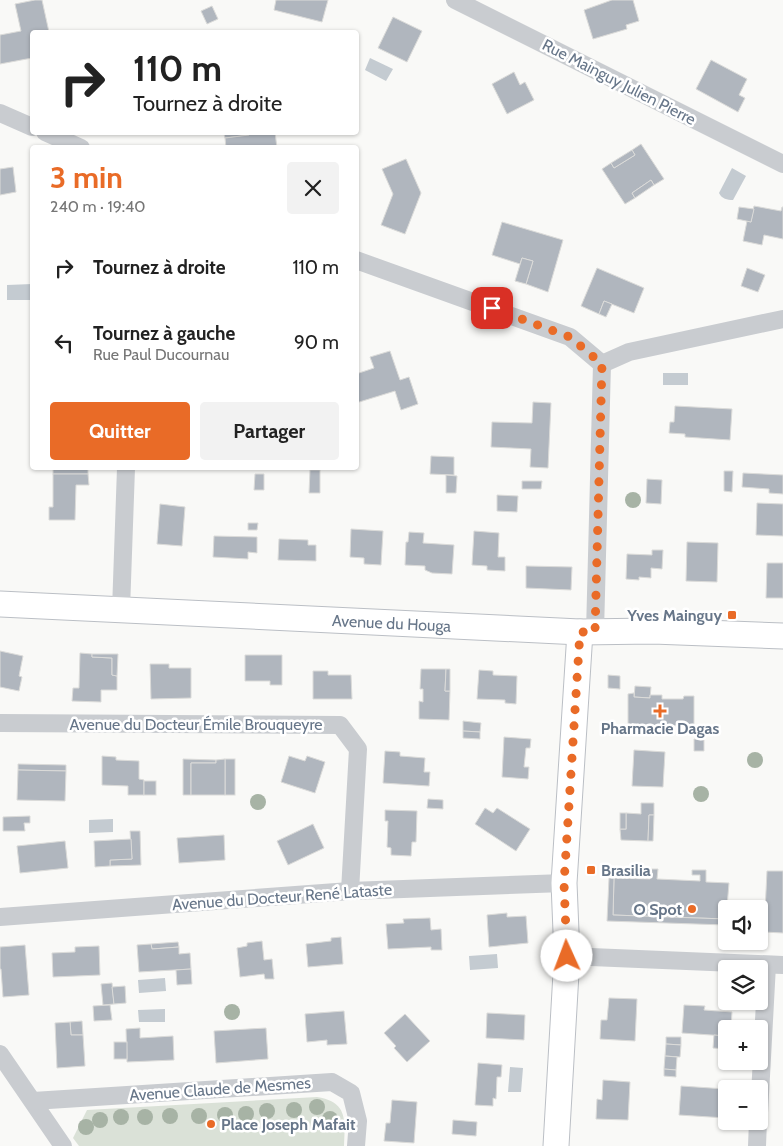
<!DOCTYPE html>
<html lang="fr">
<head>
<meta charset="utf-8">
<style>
	:root { --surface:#fff; --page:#f2f2f2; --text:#222; --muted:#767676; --accent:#e96b27 }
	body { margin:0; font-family:Cabin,sans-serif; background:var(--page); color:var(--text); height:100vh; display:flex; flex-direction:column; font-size:19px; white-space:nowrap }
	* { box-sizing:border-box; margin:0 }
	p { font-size:16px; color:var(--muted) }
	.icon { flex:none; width:28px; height:28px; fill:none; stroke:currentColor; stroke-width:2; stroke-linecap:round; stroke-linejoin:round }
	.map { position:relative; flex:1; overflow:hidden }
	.panel { position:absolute; left:30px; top:145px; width:329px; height:325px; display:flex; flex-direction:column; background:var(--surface); border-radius:5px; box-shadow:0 1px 4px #0004 }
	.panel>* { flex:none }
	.hud { position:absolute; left:30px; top:30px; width:329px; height:105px; border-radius:5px; box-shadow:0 1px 4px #0004; background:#fff; color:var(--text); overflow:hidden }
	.controls { position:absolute; left:718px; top:900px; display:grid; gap:10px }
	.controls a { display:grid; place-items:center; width:50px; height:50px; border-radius:5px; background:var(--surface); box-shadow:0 1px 4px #0004; font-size:25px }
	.pin { position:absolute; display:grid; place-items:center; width:42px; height:42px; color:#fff; margin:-21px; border-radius:10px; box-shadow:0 2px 8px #0006 }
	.me { position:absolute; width:55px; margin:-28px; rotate:358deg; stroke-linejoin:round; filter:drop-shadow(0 0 4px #0008) }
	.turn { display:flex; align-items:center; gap:18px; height:105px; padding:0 20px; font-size:22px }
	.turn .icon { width:65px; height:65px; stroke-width:2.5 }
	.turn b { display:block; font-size:35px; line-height:42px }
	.round { display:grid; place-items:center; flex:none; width:52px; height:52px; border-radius:5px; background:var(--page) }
	.overview { display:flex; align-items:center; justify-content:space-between; height:85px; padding:0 20px }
	h1 { font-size:30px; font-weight:700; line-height:38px; color:var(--accent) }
	.primary-button { display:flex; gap:10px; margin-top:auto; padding:10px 20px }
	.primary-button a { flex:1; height:58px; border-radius:5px; background:var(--accent); color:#fff; font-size:20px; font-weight:700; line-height:58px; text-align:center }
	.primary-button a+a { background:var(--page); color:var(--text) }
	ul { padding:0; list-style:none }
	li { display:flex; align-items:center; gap:15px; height:75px; padding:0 20px }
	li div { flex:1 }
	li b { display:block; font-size:19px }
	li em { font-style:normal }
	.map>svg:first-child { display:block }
	.green { fill:#dae1d7 }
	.water { fill:#c4cbd1 }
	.building { fill:#b0b6be; stroke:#dbdbd9 }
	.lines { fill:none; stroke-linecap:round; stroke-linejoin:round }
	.secondary-casing { stroke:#bbbfc5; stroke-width:27 }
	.street { stroke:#c9ccd0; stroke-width:18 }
	.secondary { stroke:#fff; stroke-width:25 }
	.tree { fill:#a7b3a5 }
	.route { stroke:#e96b27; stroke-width:9; stroke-dasharray:0 16.2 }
	.poi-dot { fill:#e96b27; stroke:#fff; stroke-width:2 }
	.labels { text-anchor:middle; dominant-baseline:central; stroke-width:5; stroke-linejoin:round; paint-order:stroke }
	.street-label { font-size:16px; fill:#677689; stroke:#fff }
	.poi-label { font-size:16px; font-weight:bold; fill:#677689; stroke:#fff; text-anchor:end }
</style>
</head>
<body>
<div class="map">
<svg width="783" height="1146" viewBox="0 0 783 1146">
	<rect width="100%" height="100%" fill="#f9f9f7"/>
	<path class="green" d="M317 1097C348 1102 345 1120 344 1146H79L73 1138 87 1110Z"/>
	<g class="water">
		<path d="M370 58 393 69 386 81 365 70Z"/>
		<path d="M732 168 746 176 733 200C727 200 722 199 719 193Z"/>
		<path d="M32 284V300H7V285Z"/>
		<rect x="663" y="373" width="25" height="12"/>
		<path d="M113 819V832L89 833V820Z"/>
		<path d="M497 954 498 968 470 970 469 956Z"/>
		<path d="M165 978 166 991 139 993 138 980Z"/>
		<path d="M165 1009V1022H139L138 1010Z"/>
		<path d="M510 1067 523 1068 521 1092H508Z"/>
	</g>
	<g class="building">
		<path d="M35 0H42L49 32H32V58L0 64V35L21 31 15 4Z"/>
		<path d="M276 0H328L322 22 274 10Z"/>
		<path d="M612 0H633L639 21 626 25 627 29 593 39 584 10Z"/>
		<path d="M212 6 218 19 207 24 201 11Z"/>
		<path d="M393 17 422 31 407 62 378 48Z"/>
		<path d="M711 60 747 79 739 95 745 98 738 112 696 89Z"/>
		<path d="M514 72 520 85 525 82 534 100 507 114 492 84Z"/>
		<path d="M235 132H249V135L225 138 224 134Z"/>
		<path d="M249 132H275L277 148H226L225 138 249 135Z"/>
		<path d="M641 144 664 179 654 185 651 180 632 193 635 198 625 204 602 169 611 163 614 168 635 155 632 150Z"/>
		<path d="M632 150 635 155 614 168 611 163Z"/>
		<path d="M406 159 421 193 405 234 381 225 393 194 382 169Z"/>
		<path d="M13 167 16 192 0 195V169Z"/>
		<path d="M651 180 654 185 635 198 632 193Z"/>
		<path d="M754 206 781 211 782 207H783V239L764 235 762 245 743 241 747 221 751 222Z"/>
		<path d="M739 207 754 209 751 222 737 219Z"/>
		<path d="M502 222 563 240 548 292 526 284 533 261 522 258 520 264 492 255Z"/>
		<path d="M522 258 533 261 526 284 515 281Z"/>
		<path d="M597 268 644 288 634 313 604 301 599 314 581 306Z"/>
		<path d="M747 268 765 275 758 292 741 286Z"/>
		<path d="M604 301 612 304 606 317 599 314Z"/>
		<path d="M390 351 400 380 409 377 418 404 401 410 395 391 356 403V374L374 368 370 357Z"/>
		<path d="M533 402 551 403 548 468 530 467 531 449 491 447 492 422 532 423Z"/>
		<path d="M675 406 732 409 730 440 685 437V434L669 433 670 422H674Z"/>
		<path d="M431 456 454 457V475L430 474Z"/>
		<rect x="53" y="468" width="35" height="6"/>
		<path d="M310 470H320V493H309Z"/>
		<path d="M724 471H733L732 492 724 491Z"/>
		<path d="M743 473 783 475V494L769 493V489L742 487Z"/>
		<path d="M53 474H88L89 485H76L75 520H49V507H53Z"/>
		<path d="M255 474H264V490H254Z"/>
		<path d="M446 475 457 476 456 493H446Z"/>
		<path d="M647 479 662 480 661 504 646 503Z"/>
		<path d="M522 481H542L541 489H522Z"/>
		<path d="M497 495 518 496 517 512 497 511Z"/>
		<path d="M757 503 783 504V536L756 535Z"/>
		<path d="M160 504 185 507 182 546 157 544Z"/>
		<path d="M248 523H258L257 530H248Z"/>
		<path d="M351 529 383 531 381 565 364 564V558L350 557Z"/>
		<path d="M474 531 499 533 498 557H505V571L487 570V566L472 565Z"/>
		<path d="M409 532 424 533 423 543 454 545 452 574 432 573 425 570V566L405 565 406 542H408Z"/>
		<path d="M214 536 257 537V553L248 552V559L213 557Z"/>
		<path d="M279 539 308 540V545H316V561L278 560Z"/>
		<path d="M687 542 718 543 717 582 686 581Z"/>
		<path d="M652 550H663L662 569 651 568V578L639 577V580L626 579 627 554 652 555Z"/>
		<path d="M767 563H783V598H766Z"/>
		<path d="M526 566 572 567 571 590 526 588Z"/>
		<path d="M0 651 23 656 19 676 22 677 19 691 0 687Z"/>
		<path d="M80 653 92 654V657L112 658V675L117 676V690H101V702L72 701 73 688H79Z"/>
		<path d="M92 654H118L117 676 112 675V658L92 657Z"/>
		<path d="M245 655H282V685H270V681H245Z"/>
		<path d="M150 664H169V668H191V698L151 699Z"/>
		<path d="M421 669H446L445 691H450L449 720 419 719V701L423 702V689H420Z"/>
		<path d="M446 669H450V691H445Z"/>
		<path d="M479 670 493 671V675L517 676 516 704 505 703V700L477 699Z"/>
		<path d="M313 671H328V675H351L352 699H313Z"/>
		<path d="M608 675 620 676V689L608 688Z"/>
		<path d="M635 686 651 687 650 698 634 697Z"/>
		<path d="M634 693V697L650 698V695H662V699H683L684 696H694V726L628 725V694Z"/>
		<path d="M463 721 481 723 480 732 463 731Z"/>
		<path d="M463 731 480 732V739L463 738Z"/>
		<path d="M504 737 531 739 530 748H526L524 767H529L528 779 502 777Z"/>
		<path d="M694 739 704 740V751H694Z"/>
		<path d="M634 750 665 752 663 787 632 786Z"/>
		<path d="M385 751 400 752V756L425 758 424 772H430L429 786 383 783Z"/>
		<path d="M102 756 116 757V760L139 761V779L144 780V795H128V786L102 785Z"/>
		<path d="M289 756 305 761 307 756 325 762 315 793 281 782Z"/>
		<path d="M183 759 216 760V763H191V795H183Z"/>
		<rect x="225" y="759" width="10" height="36"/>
		<path d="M225 759V795H191V763H216V760Z"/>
		<path d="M18 764 66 765V771L18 770Z"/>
		<path d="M18 770 66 771 65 801 17 800Z"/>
		<rect x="144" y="781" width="12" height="14"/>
		<path d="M428 799 443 800V809L427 808Z"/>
		<path d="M641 803H654V815H649L648 841 621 840 620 829H626V813L641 814Z"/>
		<path d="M485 808 493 813 497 808 530 829 516 851 475 824Z"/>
		<path d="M385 810 417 811 416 842H412L411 856 391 855V848L387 847 388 821H385Z"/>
		<rect x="620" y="813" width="6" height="16"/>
		<path d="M649 815H654L653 841H648Z"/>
		<path d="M30 816V823H24L25 831H3V817Z"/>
		<path d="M313 824 324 848 288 865 277 841Z"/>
		<path d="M130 831H140L141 865 110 866V860L132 859Z"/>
		<path d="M224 835 225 860 179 863 177 838Z"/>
		<path d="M131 839 132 859 110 860V866L95 867 94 841Z"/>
		<path d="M65 841 68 868 20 873 17 846Z"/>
		<path d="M642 869H658L657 879 700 881V875H692V870H706V882L729 883 726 919 613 915 614 878 650 879V873H642Z"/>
		<path d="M767 871H783V933L764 932Z"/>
		<path d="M609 878H614L613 915 726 919V925L607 921Z"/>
		<path d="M507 913V917L526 916 528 943 489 947 487 915Z"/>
		<path d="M430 918 431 930 441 929 442 950H431V947L388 949 386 924 404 923 403 919Z"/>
		<path d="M341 937 343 964 308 967 306 944 331 941V938Z"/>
		<path d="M262 941 264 960 272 959 274 979H265L264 974 240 977 237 948 247 946V943Z"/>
		<path d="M178 942 179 947 152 949 151 944Z"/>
		<path d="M151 944 152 949 179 947V954L190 953 191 969 139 972 137 945Z"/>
		<path d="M25 945 29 995 3 997 1 969H0V947Z"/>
		<path d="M99 946 100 975 53 977 52 953 75 952V947Z"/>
		<path d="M191 969 192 984 177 985 176 970Z"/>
		<path d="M112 983 114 1004 103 1005 101 984Z"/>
		<path d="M125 986 126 1003 114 1004 112 987Z"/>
		<path d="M609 998 637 999 635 1041 600 1039 601 1020H607Z"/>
		<path d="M110 1005 112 1020 94 1021 93 1006Z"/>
		<path d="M684 1005 705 1006 704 1010 732 1012 731 1029H726V1036L682 1033Z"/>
		<path d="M344 1011 347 1044 327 1045V1040L307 1042 305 1014Z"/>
		<path d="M487 1013 525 1015 524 1040 486 1038Z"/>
		<path d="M405 1014 430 1041 407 1062 394 1048 396 1046 384 1033Z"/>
		<path d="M82 1021 83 1035H71L70 1022Z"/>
		<path d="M70 1022 71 1035H83L85 1066 57 1068 55 1023Z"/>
		<path d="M140 1028V1038L173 1036 174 1060 127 1062 126 1029Z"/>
		<path d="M266 1028 268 1059 216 1063 214 1031Z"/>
		<path d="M714 1035 726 1036V1049L713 1048Z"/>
		<path d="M666 1037H681V1045L666 1044Z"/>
		<rect x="114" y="1042" width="13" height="17"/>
		<path d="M666 1044 681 1045 680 1057 665 1056Z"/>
		<path d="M665 1056 677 1057 676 1070 664 1069Z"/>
		<path d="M478 1063 502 1065 501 1077H497L496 1099 493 1098V1106L475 1105Z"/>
		<path d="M664 1069 676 1070V1077L664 1076Z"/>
		<path d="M603 1080 630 1082 628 1120 596 1119 597 1099 602 1100Z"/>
		<path d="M681 1086 726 1089V1118L679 1115Z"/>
		<path d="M392 1100 417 1102 414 1143 384 1141 386 1123H390Z"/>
		<path d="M453 1120 477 1122 476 1136 452 1134Z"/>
	</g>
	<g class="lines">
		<defs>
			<g id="secondary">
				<path id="s1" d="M0 604 580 632 653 631 783 636"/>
				<path d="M556 1146 567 956 564 883 580 632"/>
			</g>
		</defs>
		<use href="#secondary" class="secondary-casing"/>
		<g class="street">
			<path d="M455 0 783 164"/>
			<path d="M0 113 32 127"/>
			<path d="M45 132 81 148"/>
			<path d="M356 260 570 337 602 364"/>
			<path d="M121 610 126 468"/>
			<path d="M595 632 602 364 629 352 783 319"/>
			<path d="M0 723 340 725 358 749 350 891"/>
			<path d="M0 917 350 891 564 883"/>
			<path d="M567 956 783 965"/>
			<path d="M0 1054 63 1146"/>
			<path d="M33 1101 332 1082 351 1093 358 1121 356 1146"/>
			<path d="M759 1113 767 965"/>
			<path d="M757 1146 758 1121"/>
		</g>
		<use href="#secondary" class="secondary"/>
	</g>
	<g class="tree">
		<circle cx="633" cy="500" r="8"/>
		<circle cx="755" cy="760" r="8"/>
		<circle cx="701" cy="794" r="8"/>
		<circle cx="258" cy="802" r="8"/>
		<circle cx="232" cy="1012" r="8"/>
		<circle cx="317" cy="1107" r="8"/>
		<circle cx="294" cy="1110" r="8"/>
		<circle cx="267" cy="1111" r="8"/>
		<circle cx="246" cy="1114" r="8"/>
		<circle cx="225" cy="1115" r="8"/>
		<circle cx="170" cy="1116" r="8"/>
		<circle cx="199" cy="1116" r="8"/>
		<circle cx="121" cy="1117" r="8"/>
		<circle cx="145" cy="1117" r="8"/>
		<circle cx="330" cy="1119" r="8"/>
		<circle cx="100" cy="1120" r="8"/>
		<circle cx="86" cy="1127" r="8"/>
	</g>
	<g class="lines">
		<path class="route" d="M492 308 570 337 602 364 595 632H580L564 883 567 956"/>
	</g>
	<g class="poi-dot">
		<rect x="727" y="610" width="10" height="10" rx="2.5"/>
		<path d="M657.5 703.5h5v5h5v5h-5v5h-5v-5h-5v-5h5z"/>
		<rect x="586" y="865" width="10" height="10" rx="2.5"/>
		<circle cx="692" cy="909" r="5"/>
		<circle cx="211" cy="1124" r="5"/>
	</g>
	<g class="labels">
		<g class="street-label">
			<text transform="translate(619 82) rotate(27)">Rue Mainguy Julien Pierre</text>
			<text stroke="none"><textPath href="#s1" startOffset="392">Avenue du Houga</textPath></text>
			<text x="196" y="724">Avenue du Docteur Émile Brouqueyre</text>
			<text transform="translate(282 897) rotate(-4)">Avenue du Docteur René Lataste</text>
			<text transform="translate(220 1089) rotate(-4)">Avenue Claude de Mesmes</text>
		</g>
		<g class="poi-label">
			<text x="722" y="615">Yves Mainguy</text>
			<text x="660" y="728" text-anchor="middle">Pharmacie Dagas</text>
			<text x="601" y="870" text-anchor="start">Brasilia</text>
			<text x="682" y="909">O Spot</text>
			<text x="221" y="1124" text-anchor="start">Place Joseph Mafait</text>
		</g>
	</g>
</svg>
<div class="controls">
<a><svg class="icon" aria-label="sound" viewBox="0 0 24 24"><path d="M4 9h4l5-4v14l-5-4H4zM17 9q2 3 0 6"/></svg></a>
<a><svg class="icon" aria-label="layers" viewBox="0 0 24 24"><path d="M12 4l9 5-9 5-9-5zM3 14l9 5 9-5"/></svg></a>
<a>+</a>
<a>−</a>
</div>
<div class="pin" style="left:492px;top:308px;background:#d93025"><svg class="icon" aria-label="arrive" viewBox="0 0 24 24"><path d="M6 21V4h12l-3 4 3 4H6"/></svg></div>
<svg class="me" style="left:567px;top:956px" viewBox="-20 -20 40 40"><circle r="19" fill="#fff"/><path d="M0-13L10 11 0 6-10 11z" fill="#e96b27"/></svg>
<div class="hud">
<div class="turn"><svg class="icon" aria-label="right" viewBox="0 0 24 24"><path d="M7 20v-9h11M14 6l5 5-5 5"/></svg><div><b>110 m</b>Tournez à droite</div></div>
</div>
<section class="panel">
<div class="overview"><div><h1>3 min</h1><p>240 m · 19:40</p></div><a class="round"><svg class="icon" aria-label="close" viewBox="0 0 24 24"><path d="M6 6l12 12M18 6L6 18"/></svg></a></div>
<ul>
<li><svg class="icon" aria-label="right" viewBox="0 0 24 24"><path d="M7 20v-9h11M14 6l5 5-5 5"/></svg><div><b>Tournez à droite</b></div><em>110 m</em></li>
<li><svg class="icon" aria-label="left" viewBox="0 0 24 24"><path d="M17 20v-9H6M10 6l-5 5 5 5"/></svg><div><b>Tournez à gauche</b><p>Rue Paul Ducournau</p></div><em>90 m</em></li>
</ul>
<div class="primary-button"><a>Quitter</a><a>Partager</a></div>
</section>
</div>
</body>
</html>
